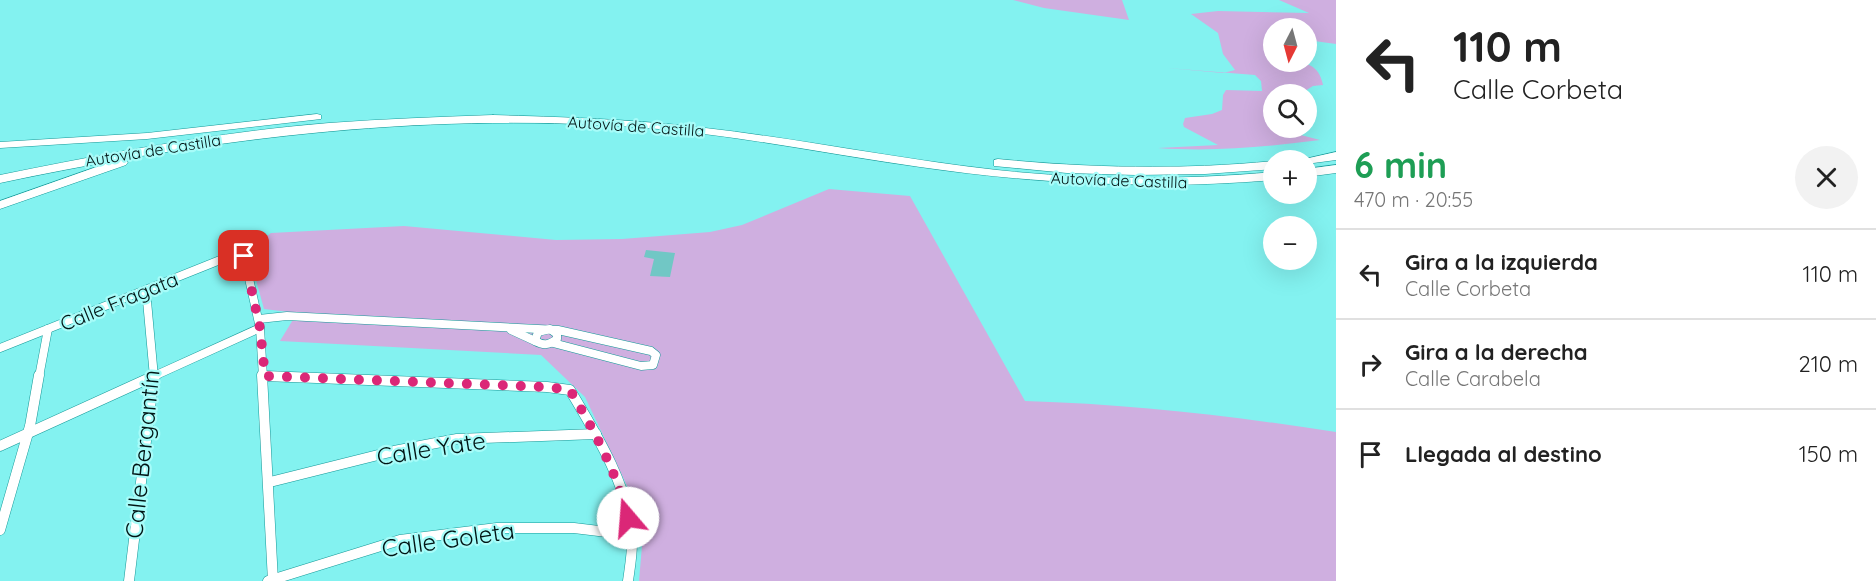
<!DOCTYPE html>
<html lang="es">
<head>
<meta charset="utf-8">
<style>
	:root { --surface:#fff; --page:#f2f2f2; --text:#222; --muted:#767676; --line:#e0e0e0 }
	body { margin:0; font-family:Quicksand,sans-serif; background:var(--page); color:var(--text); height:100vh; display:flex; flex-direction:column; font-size:22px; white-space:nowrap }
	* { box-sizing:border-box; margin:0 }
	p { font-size:20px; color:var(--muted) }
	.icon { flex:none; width:33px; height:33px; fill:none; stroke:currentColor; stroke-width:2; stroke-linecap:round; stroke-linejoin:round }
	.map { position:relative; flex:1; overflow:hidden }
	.drawer { display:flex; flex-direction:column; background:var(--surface); width:540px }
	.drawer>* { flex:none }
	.banner { background:#fff; color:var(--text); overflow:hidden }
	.needle { width:39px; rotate:186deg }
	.controls { position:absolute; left:1263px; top:18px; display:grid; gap:12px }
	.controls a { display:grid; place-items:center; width:54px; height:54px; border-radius:50%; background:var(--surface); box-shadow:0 6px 24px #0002; font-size:30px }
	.pin { position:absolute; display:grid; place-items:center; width:51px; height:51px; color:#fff; margin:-26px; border-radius:12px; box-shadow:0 3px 9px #0006 }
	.me { position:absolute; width:66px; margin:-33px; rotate:342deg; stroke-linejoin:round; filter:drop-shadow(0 0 4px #0008) }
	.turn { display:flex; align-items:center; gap:21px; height:126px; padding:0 18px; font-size:27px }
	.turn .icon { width:78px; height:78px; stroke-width:2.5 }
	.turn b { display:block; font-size:42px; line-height:51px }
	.round { display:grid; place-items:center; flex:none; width:63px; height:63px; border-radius:32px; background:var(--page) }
	.headline { display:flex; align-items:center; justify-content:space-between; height:102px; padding:0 18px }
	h1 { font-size:36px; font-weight:700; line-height:45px; color:#1e9e55 }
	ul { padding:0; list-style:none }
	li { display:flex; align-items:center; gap:18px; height:90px; padding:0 18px; border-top:2px solid var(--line) }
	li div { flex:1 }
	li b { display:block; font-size:22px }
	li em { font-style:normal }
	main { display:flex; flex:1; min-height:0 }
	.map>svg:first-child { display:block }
	.green { fill:#cfafe0 }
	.water { fill:#71c7c5 }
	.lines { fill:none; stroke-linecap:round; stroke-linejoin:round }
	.street-far1-casing { stroke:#159998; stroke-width:9 }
	.street-casing { stroke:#159998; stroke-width:11 }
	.highway-casing { stroke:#159998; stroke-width:1 }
	.street-far1 { stroke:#fff; stroke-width:8 }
	.street { stroke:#fff; stroke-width:10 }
	.highway { fill:#fff; fill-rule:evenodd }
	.route { stroke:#db2777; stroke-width:10; stroke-dasharray:0 18 }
	.labels { text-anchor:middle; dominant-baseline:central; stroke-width:4.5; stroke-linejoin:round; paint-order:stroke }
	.far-street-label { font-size:16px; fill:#001414; stroke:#a7fcf9 }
	.street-label { font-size:20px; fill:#001414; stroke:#a7fcf9 }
	.near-street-label { font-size:24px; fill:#001414; stroke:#a7fcf9 }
</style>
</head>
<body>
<main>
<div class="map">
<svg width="1336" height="581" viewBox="0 0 1336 581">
	<rect width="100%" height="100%" fill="#83f2f0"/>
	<g class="green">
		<path d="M1013 0H1122L1129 20 1044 8Z"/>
		<path d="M1279 0H1336V44L1307 40 1306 28H1274V62C1295 62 1318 58 1323 85L1313 86 1300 94H1274L1273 115 1270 121 1274 128 1320 140C1266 147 1213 152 1158 148L1218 145 1184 127 1183 124 1185 118 1212 114 1222 110 1223 95 1226 90 1262 91 1261 81 1255 75 1167 68 1223 73 1235 70 1223 54 1218 33 1191 14 1218 11 1309 13Z"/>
		<path d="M829 189 910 196 1025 401C1129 404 1233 416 1336 432V581H639L644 522 585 397 541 355 280 341 297 313 264 309 248 251 271 233 404 226 556 240 622 239 710 232 742 225Z"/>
	</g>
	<path class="water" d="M646 250 675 253 670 277 650 276 654 259 644 257Z"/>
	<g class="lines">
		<defs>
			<g id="street-far1">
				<path d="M146 290 154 377"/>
				<path d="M259 319 287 316 558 330 651 351 656 355 653 365 641 366 553 343"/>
				<path d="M550 329 557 334V339C549 345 544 346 535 341L538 332Z"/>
				<path d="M511 330 535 341"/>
				<path d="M0 348 230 256H244L260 328 263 377"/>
				<path d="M265 376 286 377"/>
				<path d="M39 377 48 329"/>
				<path d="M152 377 260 328"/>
			</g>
			<g id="street">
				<path d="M262 375 273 581"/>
				<path d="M265 376 547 387 570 390C596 434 627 483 632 535 633 550 630 566 628 581"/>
				<path d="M0 446 156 375"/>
				<path d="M270 482 394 451 457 439 596 434"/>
				<path d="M0 530 30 426 39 375"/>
				<path d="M129 581 154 375"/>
				<path d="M268 581 400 540 497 528H574L632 535"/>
			</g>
			<g id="highway">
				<path d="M317 114 321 115V119L147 139 0 148V142L147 133Z"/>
				<path d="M493 115C561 117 629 119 697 127 797 138 897 159 997 170 1089 180 1181 180 1274 172V180C1155 190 1038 184 920 167 833 155 747 137 659 129 436 110 218 137 0 183V175C109 153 218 132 329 123 384 119 438 117 493 115Z"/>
				<path d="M1336 152V160L1306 164V160H1300Z"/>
				<path d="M122 158 128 162 126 165 0 209V201Z"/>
				<path d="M998 159C1090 168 1181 170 1274 161V169L1205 174 1136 175 1067 173 994 166V160Z"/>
				<path d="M1336 165V173L1306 177V169Z"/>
			</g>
		</defs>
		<use href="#street-far1" class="street-far1-casing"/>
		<use href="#street" class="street-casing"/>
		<use href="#highway" class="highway-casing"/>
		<use href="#street-far1" class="street-far1"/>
		<use href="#street" class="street"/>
		<use href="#highway" class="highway"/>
	</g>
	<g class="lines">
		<path class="route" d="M244 256 260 328 265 376 547 387 570 390C594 430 617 473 628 518"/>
	</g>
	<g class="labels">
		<g class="far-street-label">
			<text transform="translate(636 126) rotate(4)">Autovía de Castilla</text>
			<text transform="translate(153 150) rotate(-9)">Autovía de Castilla</text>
			<text transform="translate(1119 180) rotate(2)">Autovía de Castilla</text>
		</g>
		<g class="street-label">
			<text transform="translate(119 301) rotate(-22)">Calle Fragata</text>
		</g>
		<g class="near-street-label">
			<text transform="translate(431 448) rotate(-9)">Calle Yate</text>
			<text transform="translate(142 454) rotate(-84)">Calle Bergantín</text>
			<text transform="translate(448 539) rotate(-8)">Calle Goleta</text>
		</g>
	</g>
</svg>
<div class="controls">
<a><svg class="needle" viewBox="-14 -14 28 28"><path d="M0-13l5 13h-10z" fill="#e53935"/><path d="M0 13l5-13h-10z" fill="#767676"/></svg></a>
<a><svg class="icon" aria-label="search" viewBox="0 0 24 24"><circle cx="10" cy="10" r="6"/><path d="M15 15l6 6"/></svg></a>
<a>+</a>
<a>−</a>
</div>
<div class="pin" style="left:244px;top:256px;background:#d93025"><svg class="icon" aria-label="arrive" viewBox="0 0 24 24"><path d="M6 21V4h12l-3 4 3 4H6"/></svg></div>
<svg class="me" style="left:628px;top:518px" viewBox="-20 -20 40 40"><circle r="19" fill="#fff"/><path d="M0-13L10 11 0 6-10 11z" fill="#db2777"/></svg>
</div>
<section class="drawer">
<div class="banner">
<div class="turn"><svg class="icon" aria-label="left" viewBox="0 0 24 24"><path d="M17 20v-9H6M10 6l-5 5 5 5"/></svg><div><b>110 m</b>Calle Corbeta</div></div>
</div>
<div class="headline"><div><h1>6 min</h1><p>470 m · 20:55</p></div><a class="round"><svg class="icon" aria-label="close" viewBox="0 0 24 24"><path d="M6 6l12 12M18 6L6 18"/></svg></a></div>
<ul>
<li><svg class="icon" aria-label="left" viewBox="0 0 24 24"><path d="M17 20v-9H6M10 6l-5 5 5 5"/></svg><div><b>Gira a la izquierda</b><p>Calle Corbeta</p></div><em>110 m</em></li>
<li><svg class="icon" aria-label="right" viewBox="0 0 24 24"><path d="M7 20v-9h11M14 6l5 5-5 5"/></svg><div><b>Gira a la derecha</b><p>Calle Carabela</p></div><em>210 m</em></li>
<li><svg class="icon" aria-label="arrive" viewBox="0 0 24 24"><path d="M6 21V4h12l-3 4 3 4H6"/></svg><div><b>Llegada al destino</b></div><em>150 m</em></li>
</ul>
</section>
</main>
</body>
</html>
